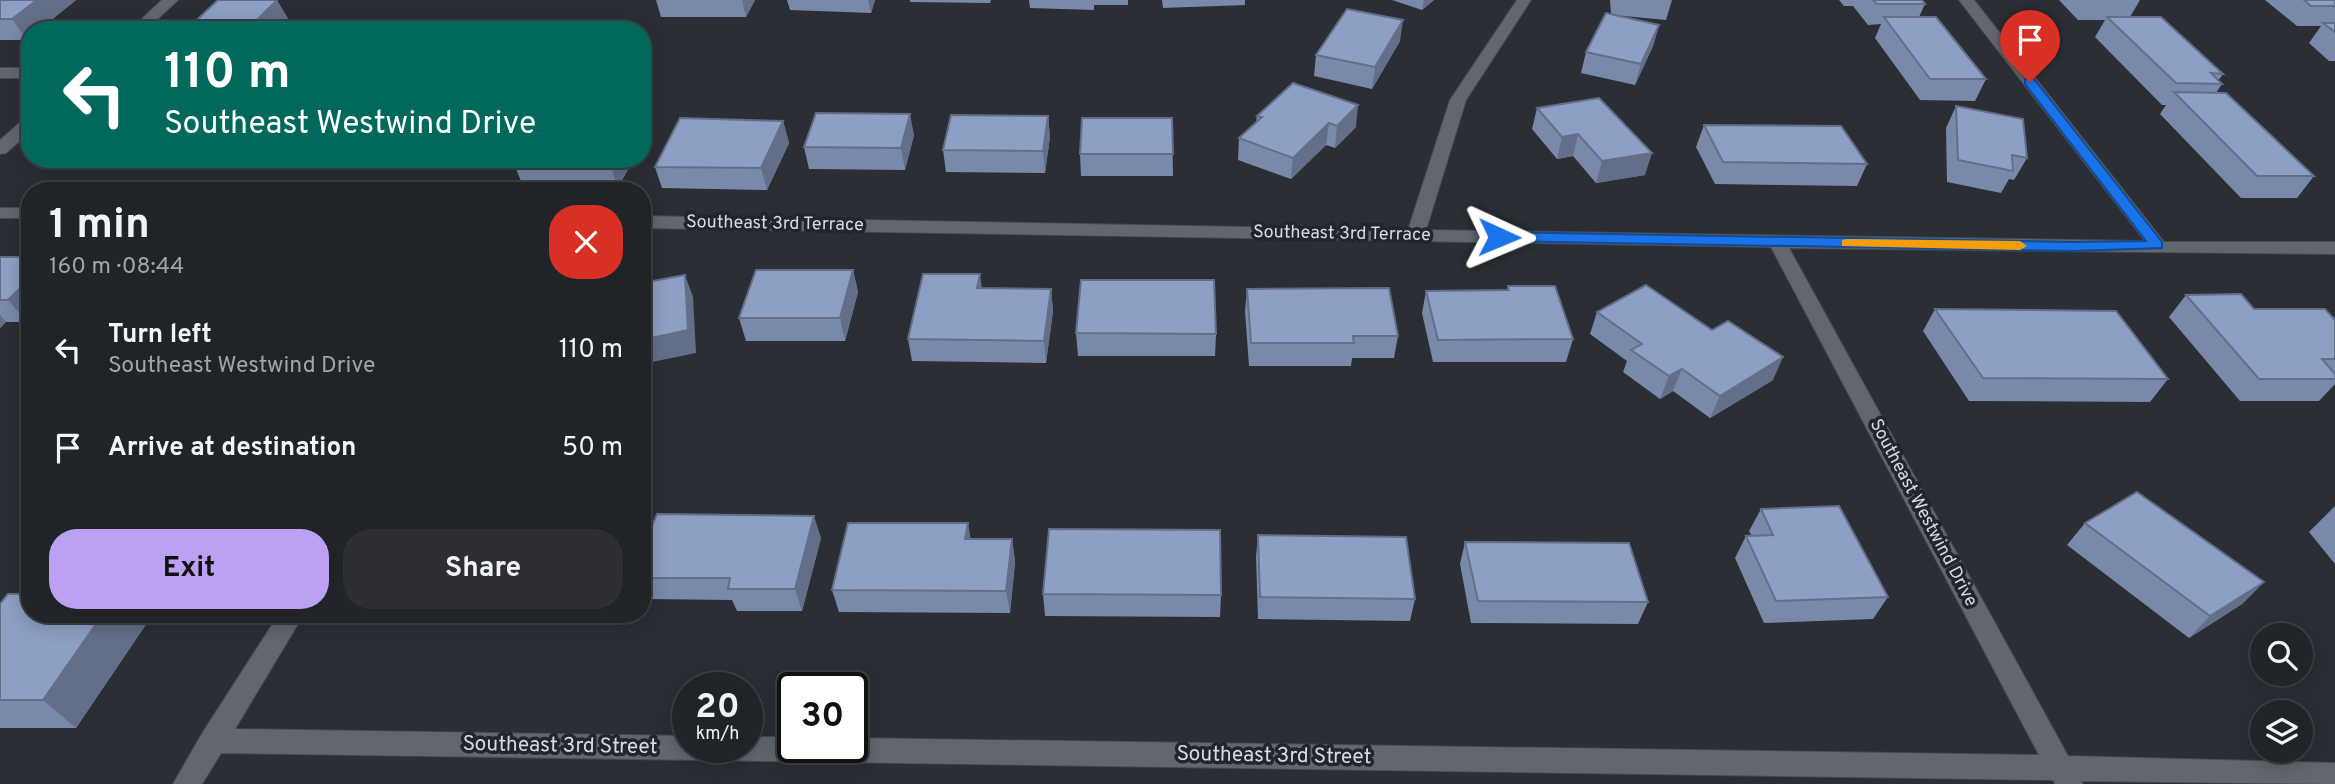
<!DOCTYPE html>
<html lang="en">
<head>
<meta charset="utf-8">
<style>
	:root { --surface:#202328; --page:#2d2f34; --text:#f1f3f6; --muted:#a2a4a8; --line:#3d4045; --accent:#bca0f2 }
	body { margin:0; font-family:Overpass,sans-serif; background:var(--page); color:var(--text); height:100vh; display:flex; flex-direction:column; font-size:26px; white-space:nowrap }
	* { box-sizing:border-box; margin:0 }
	p { font-size:23px; color:var(--muted) }
	.icon { flex:none; width:38px; height:38px; fill:none; stroke:currentColor; stroke-width:2; stroke-linecap:round; stroke-linejoin:round }
	.map { position:relative; flex:1; overflow:hidden }
	.side { position:absolute; left:21px; top:182px; width:630px; height:441px; display:flex; flex-direction:column; background:var(--surface); border-radius:28px; box-shadow:0 4px 18px #0003,0 0 0 2px var(--line) }
	.side>* { flex:none }
	.hud { position:absolute; left:21px; top:21px; width:630px; height:147px; border-radius:28px; box-shadow:0 4px 18px #0003,0 0 0 2px var(--line); background:#00695c; color:#fff; overflow:hidden }
	.fabs { position:absolute; left:2250px; top:623px; display:grid; gap:14px }
	.fabs a { display:grid; place-items:center; width:63px; height:63px; border-radius:50%; background:var(--surface); box-shadow:0 4px 18px #0003,0 0 0 2px var(--line); font-size:35px }
	.speed { position:absolute; left:672px; top:672px; display:flex; gap:14px; font-size:35px; font-weight:700; text-align:center }
	.speed>* { display:grid; place-content:center; width:91px; height:91px; border-radius:50%; background:var(--surface); box-shadow:0 4px 18px #0003,0 0 0 2px var(--line); line-height:1 }
	.speed small { font-size:18px; font-weight:400 }
	.speed .limit { border:4px solid #111; border-radius:10px; background:#fff; color:#111 }
	.pin { position:absolute; display:grid; place-items:center; width:60px; height:60px; color:#fff; margin:-72px -30px; border-radius:50% 50% 50% 0; rotate:-45deg; box-shadow:0 0 7px #0007 }
	.pin .icon { rotate:45deg }
	.me { position:absolute; width:77px; margin:-38px; rotate:91deg; stroke-linejoin:round; filter:drop-shadow(0 0 5px #0008) }
	.turn { display:flex; align-items:center; gap:24px; height:147px; padding:0 28px; font-size:32px }
	.turn .icon { width:91px; height:91px; stroke-width:2.5 }
	.turn b { display:block; font-size:49px; line-height:60px }
	.round { display:grid; place-items:center; flex:none; width:74px; height:74px; border-radius:28px; background:var(--page) }
	.headline { display:flex; align-items:center; justify-content:space-between; height:119px; padding:0 28px }
	h1 { font-size:42px; font-weight:700; line-height:52px }
	.button { display:flex; gap:14px; margin-top:auto; padding:14px 28px }
	.button a { flex:1; height:80px; border-radius:28px; background:var(--accent); color:#111; font-size:28px; font-weight:700; line-height:80px; text-align:center }
	.button a+a { background:var(--page); color:var(--text) }
	ul { padding:0; list-style:none }
	li { display:flex; align-items:center; gap:21px; height:98px; padding:0 28px }
	li div { flex:1 }
	li b { display:block; font-size:26px }
	li em { font-style:normal }
	.map>svg:first-child { display:block }
	.lines { fill:none; stroke-linecap:round; stroke-linejoin:round }
	.street-casing { stroke:#474a4f; stroke-width:2 }
	.street { fill:#62666e; fill-rule:evenodd }
	.wall { fill:#7989a9 }
	.shaded-wall { fill:#636f89 }
	.building { fill:#8d9fc4; stroke:#636f89; stroke-width:2 }
	.route { fill:#1a73e8; stroke:#114b97; stroke-width:2 }
	.slow { fill:#f59e0b }
	.labels { text-anchor:middle; dominant-baseline:central; stroke-width:7; stroke-linejoin:round; paint-order:stroke }
	.street-label { font-size:18px; fill:#d7dade; stroke:#22252b }
	.near-street-label { font-size:21px; fill:#d7dade; stroke:#22252b }
</style>
</head>
<body>
<div class="map">
<svg width="2335" height="784" viewBox="0 0 2335 784">
	<rect width="100%" height="100%" fill="#2b2f35"/>
	<g class="lines">
		<defs>
			<g id="street">
				<path d="M162 0H178L146 30H130Z"/>
				<path d="M1517 0H1531L1466 100 1426 230 2145 241 1959 0H1974L2164 242H2335V254L1789 248 2068 756 2335 763V784L2081 781 2083 784H2055L2053 780 221 753 202 784H173L203 732 279 614H304L235 729 688 736V747H747V737H793V747H852V738L2039 755 1771 247 642 228V216L1408 230 1450 100Z"/>
				<rect x="0" y="68" width="30" height="10"/>
				<path d="M30 118V132L6 153 0 154V140L24 119Z"/>
				<rect x="0" y="208" width="30" height="10"/>
			</g>
		</defs>
		<use href="#street" class="street-casing"/>
		<use href="#street" class="street"/>
	</g>
	<g class="wall">
		<path d="M0 0H76L39 30H30L27 40H0Z"/>
		<path d="M218 0 289 20 279 30H186Z"/>
		<path d="M656 0H755L746 17H661Z"/>
		<path d="M787 0H875L871 13 790 10Z"/>
		<path d="M910 0H991L990 3 910 2Z"/>
		<path d="M1029 0H1128V5H1094V10L1030 8Z"/>
		<path d="M1162 0H1245V5L1163 8Z"/>
		<path d="M1392 0H1434L1422 10Z"/>
		<path d="M1610 0H1672L1666 20 1613 15 1659 25 1653 46 1635 85 1581 73 1586 52 1611 14Z"/>
		<path d="M1839 0H1922L1925 4 1919 17 1986 79 1975 101 1920 100 1875 38 1881 24 1868 25 1853 6H1844Z"/>
		<path d="M2059 0H2140L2130 17 2223 74 2218 81 2222 84 2216 93 2314 176 2297 198H2241L2160 114 2166 105H2162L2095 37 2105 20H2078Z"/>
		<path d="M2265 0H2335V61H2329L2309 43 2321 26H2297Z"/>
		<path d="M1400 41 1372 89 1314 76 1316 55Z"/>
		<path d="M1293 83 1356 127 1335 148 1326 145 1291 179 1238 160 1239 138 1256 122 1257 116Z"/>
		<path d="M1956 106 2027 158 2014 180 2009 179 2001 193 1947 182 1946 128Z"/>
		<path d="M1537 108 1645 175 1596 183 1573 156 1557 159 1532 129Z"/>
		<path d="M1048 116 1050 137 1045 173 946 172 943 150Z"/>
		<path d="M1172 118 1173 176H1081L1080 154Z"/>
		<path d="M783 121 789 143 767 190 662 188 655 167Z"/>
		<path d="M1704 125 1867 164 1857 186 1715 184 1696 147Z"/>
		<path d="M914 135 905 170 809 169 804 147Z"/>
		<path d="M399 159H497L496 161H400Z"/>
		<path d="M634 159 618 187 523 186 514 164Z"/>
		<path d="M0 257 27 322H6L0 328Z"/>
		<path d="M853 270 858 292 845 341H746L739 318Z"/>
		<path d="M1508 286 1573 339 1566 362H1433L1422 313 1426 291 1507 290Z"/>
		<path d="M982 288 1051 289 1053 311 1046 363 912 361 908 339Z"/>
		<path d="M1247 289 1398 336 1394 358H1352L1351 366H1249L1245 311Z"/>
		<path d="M2186 295 2254 309 2335 320V384L2319 401H2240L2169 317Z"/>
		<path d="M1935 309 2168 379 2150 402 1969 401 1923 331Z"/>
		<path d="M1597 312 1773 380 1710 418 1673 391 1660 399 1623 372 1627 361 1590 334Z"/>
		<path d="M1076 333 1216 334 1215 356H1078Z"/>
		<path d="M2335 506V564L2309 532Z"/>
		<path d="M1761 509 1888 597 1873 619 1764 623 1735 558 1746 536H1752L1749 531Z"/>
		<path d="M2085 523 2264 582 2242 604 2189 638 2067 545Z"/>
		<path d="M1258 535 1415 599 1410 621 1258 619 1256 557Z"/>
		<path d="M821 538 802 611H737L732 600 643 599 642 598V552Z"/>
		<path d="M1012 539 1015 562 1010 613 839 612 832 590Z"/>
		<path d="M1465 542 1648 602 1638 624 1471 623 1460 564Z"/>
		<path d="M1043 594 1221 595 1220 617 1045 616Z"/>
		<path d="M0 604 30 614H153L76 728H0Z"/>
	</g>
	<g class="shaded-wall">
		<path d="M37 0H76L39 30H30V37L27 40 12 19Z"/>
		<path d="M277 0 289 20 279 30H259L255 22Z"/>
		<path d="M742 0H755L746 17Z"/>
		<path d="M868 0H875L871 13Z"/>
		<path d="M1424 0H1434L1422 10Z"/>
		<path d="M1403 20 1400 41 1372 89 1375 67Z"/>
		<path d="M242 22 246 30H234Z"/>
		<path d="M1659 25 1653 46 1635 85 1641 64Z"/>
		<path d="M1358 105 1356 127 1335 148 1337 126Z"/>
		<path d="M910 114 914 135 905 170 901 148Z"/>
		<path d="M1048 116 1050 137 1045 173 1043 151Z"/>
		<path d="M783 121 789 143 767 190 761 168Z"/>
		<path d="M1329 123 1326 145 1291 179 1293 158Z"/>
		<path d="M642 127 646 138 642 145Z"/>
		<path d="M1578 134 1573 156 1557 159 1562 137Z"/>
		<path d="M1652 153 1645 175 1596 183 1602 161Z"/>
		<path d="M145 159H171L149 164Z"/>
		<path d="M614 159H634L618 187 610 165Z"/>
		<path d="M853 270 858 292 845 341 840 318Z"/>
		<path d="M980 274 983 297 977 288Z"/>
		<path d="M685 275 693 297 696 353 642 364V340Z"/>
		<path d="M30 278V319L27 322 8 300Z"/>
		<path d="M1051 289 1053 311 1046 363 1044 341Z"/>
		<path d="M0 315 6 322 0 328Z"/>
		<path d="M1783 357 1773 380 1710 418 1720 396Z"/>
		<path d="M1682 369 1673 391 1660 399 1669 376Z"/>
		<path d="M814 516 821 538 802 611 795 589Z"/>
		<path d="M968 523 972 546 965 539Z"/>
		<path d="M1012 539 1015 562 1010 613 1006 591Z"/>
		<path d="M2264 582 2242 604 2189 638 2210 616Z"/>
		<path d="M103 614H153L76 728 43 700Z"/>
	</g>
	<g class="building">
		<path d="M0 0H37L12 19H0Z"/>
		<path d="M218 0H277L255 22H242L234 30H186Z"/>
		<path d="M1873 0H1922L1925 4H1877Z"/>
		<path d="M2304 0H2335V6H2311Z"/>
		<path d="M1347 9 1403 20 1375 67 1316 55Z"/>
		<path d="M1606 13 1659 25 1641 64 1586 52Z"/>
		<path d="M1884 17H1936L1986 79H1930Z"/>
		<path d="M2107 17H2161L2223 74 2211 73 2222 84 2176 83Z"/>
		<path d="M2323 23H2335V32Z"/>
		<path d="M1293 83 1358 105 1337 126 1329 123 1293 158 1239 138 1262 117 1257 116Z"/>
		<path d="M2174 92 2226 93 2314 176H2257Z"/>
		<path d="M1599 98 1652 153 1602 161 1578 134 1562 137 1537 108Z"/>
		<path d="M1956 106 2023 119 2027 158 2012 155 2013 171 1958 160Z"/>
		<path d="M816 113 910 114 901 148 804 147Z"/>
		<path d="M951 115 1048 116 1043 151 943 150Z"/>
		<path d="M680 118 783 121 761 168 655 167Z"/>
		<path d="M1082 118H1172L1173 154H1080Z"/>
		<path d="M1704 125 1841 126 1867 164 1723 162Z"/>
		<path d="M517 159H614L610 165 514 164Z"/>
		<path d="M0 257H30V278L8 300H0Z"/>
		<path d="M756 270H853L840 318H739Z"/>
		<path d="M923 274H980L977 288 1051 289 1044 341 908 339Z"/>
		<path d="M685 275 688 330 642 340V283Z"/>
		<path d="M1081 280H1214L1216 334 1076 333Z"/>
		<path d="M1646 285 1712 330 1728 321 1783 357 1720 396 1682 369 1669 376 1631 350 1642 344 1597 312Z"/>
		<path d="M1508 286H1555L1573 339 1438 340 1426 291 1509 290Z"/>
		<path d="M1389 288 1398 336H1353L1354 343H1251L1247 289Z"/>
		<path d="M2241 294 2254 309H2325L2335 320V359H2322L2335 374V379H2259L2186 295Z"/>
		<path d="M1935 309 2116 311 2168 379 1983 378Z"/>
		<path d="M2137 492 2264 582 2210 616 2085 523Z"/>
		<path d="M1839 506 1888 597 1776 601 1746 536 1773 535 1761 509Z"/>
		<path d="M657 514 814 516 795 589H728L730 578H642V552Z"/>
		<path d="M848 523H968L965 539H1012L1006 591 832 590Z"/>
		<path d="M1049 529 1220 530 1221 595 1043 594Z"/>
		<path d="M1258 535 1406 537 1415 599 1260 597Z"/>
		<path d="M1465 542 1629 543 1648 602 1478 601Z"/>
		<path d="M8 594H30V614H103L43 700H0V604Z"/>
	</g>
	<path class="route" d="M2030 78 2034 79 2162 242V248L2073 251 1499 241 1492 237 1499 232 2073 242 2146 241 2025 84V79Z"/>
	<path class="slow" d="M1847 239 2020 241 2027 246 2020 250 1842 246V240Z"/>
	<g class="labels">
		<g class="street-label">
			<text transform="translate(775 224) rotate(1)">Southeast 3rd Terrace</text>
			<text transform="translate(1342 234) rotate(1)">Southeast 3rd Terrace</text>
			<text transform="translate(1923 513) rotate(62)">Southeast Westwind Drive</text>
		</g>
		<g class="near-street-label">
			<text transform="translate(560 746) rotate(1)">Southeast 3rd Street</text>
			<text transform="translate(1274 756) rotate(1)">Southeast 3rd Street</text>
		</g>
	</g>
</svg>
<div class="fabs">
<a><svg class="icon" aria-label="search" viewBox="0 0 24 24"><circle cx="10" cy="10" r="6"/><path d="M15 15l6 6"/></svg></a>
<a><svg class="icon" aria-label="layers" viewBox="0 0 24 24"><path d="M12 4l9 5-9 5-9-5zM3 14l9 5 9-5"/></svg></a>
</div>
<div class="speed"><div>20<small>km/h</small></div><div class="limit">30</div></div>
<div class="pin" style="left:2030px;top:82px;background:#d93025"><svg class="icon" aria-label="arrive" viewBox="0 0 24 24"><path d="M6 21V4h12l-3 4 3 4H6"/></svg></div>
<svg class="me" style="left:1499px;top:237px" viewBox="-20 -20 40 40"><path d="M0-17L14 15 0 8-14 15z" fill="#1a73e8" stroke="#fff" stroke-width="4"/></svg>
<div class="hud">
<div class="turn"><svg class="icon" aria-label="left" viewBox="0 0 24 24"><path d="M17 20v-9H6M10 6l-5 5 5 5"/></svg><div><b>110 m</b>Southeast Westwind Drive</div></div>
</div>
<section class="side">
<div class="headline"><div><h1>1 min</h1><p>160 m · 08:44</p></div><a class="round" style="background:#d93025;color:#fff"><svg class="icon" aria-label="close" viewBox="0 0 24 24"><path d="M6 6l12 12M18 6L6 18"/></svg></a></div>
<ul>
<li><svg class="icon" aria-label="left" viewBox="0 0 24 24"><path d="M17 20v-9H6M10 6l-5 5 5 5"/></svg><div><b>Turn left</b><p>Southeast Westwind Drive</p></div><em>110 m</em></li>
<li><svg class="icon" aria-label="arrive" viewBox="0 0 24 24"><path d="M6 21V4h12l-3 4 3 4H6"/></svg><div><b>Arrive at destination</b></div><em>50 m</em></li>
</ul>
<div class="button"><a>Exit</a><a>Share</a></div>
</section>
</div>
</body>
</html>
